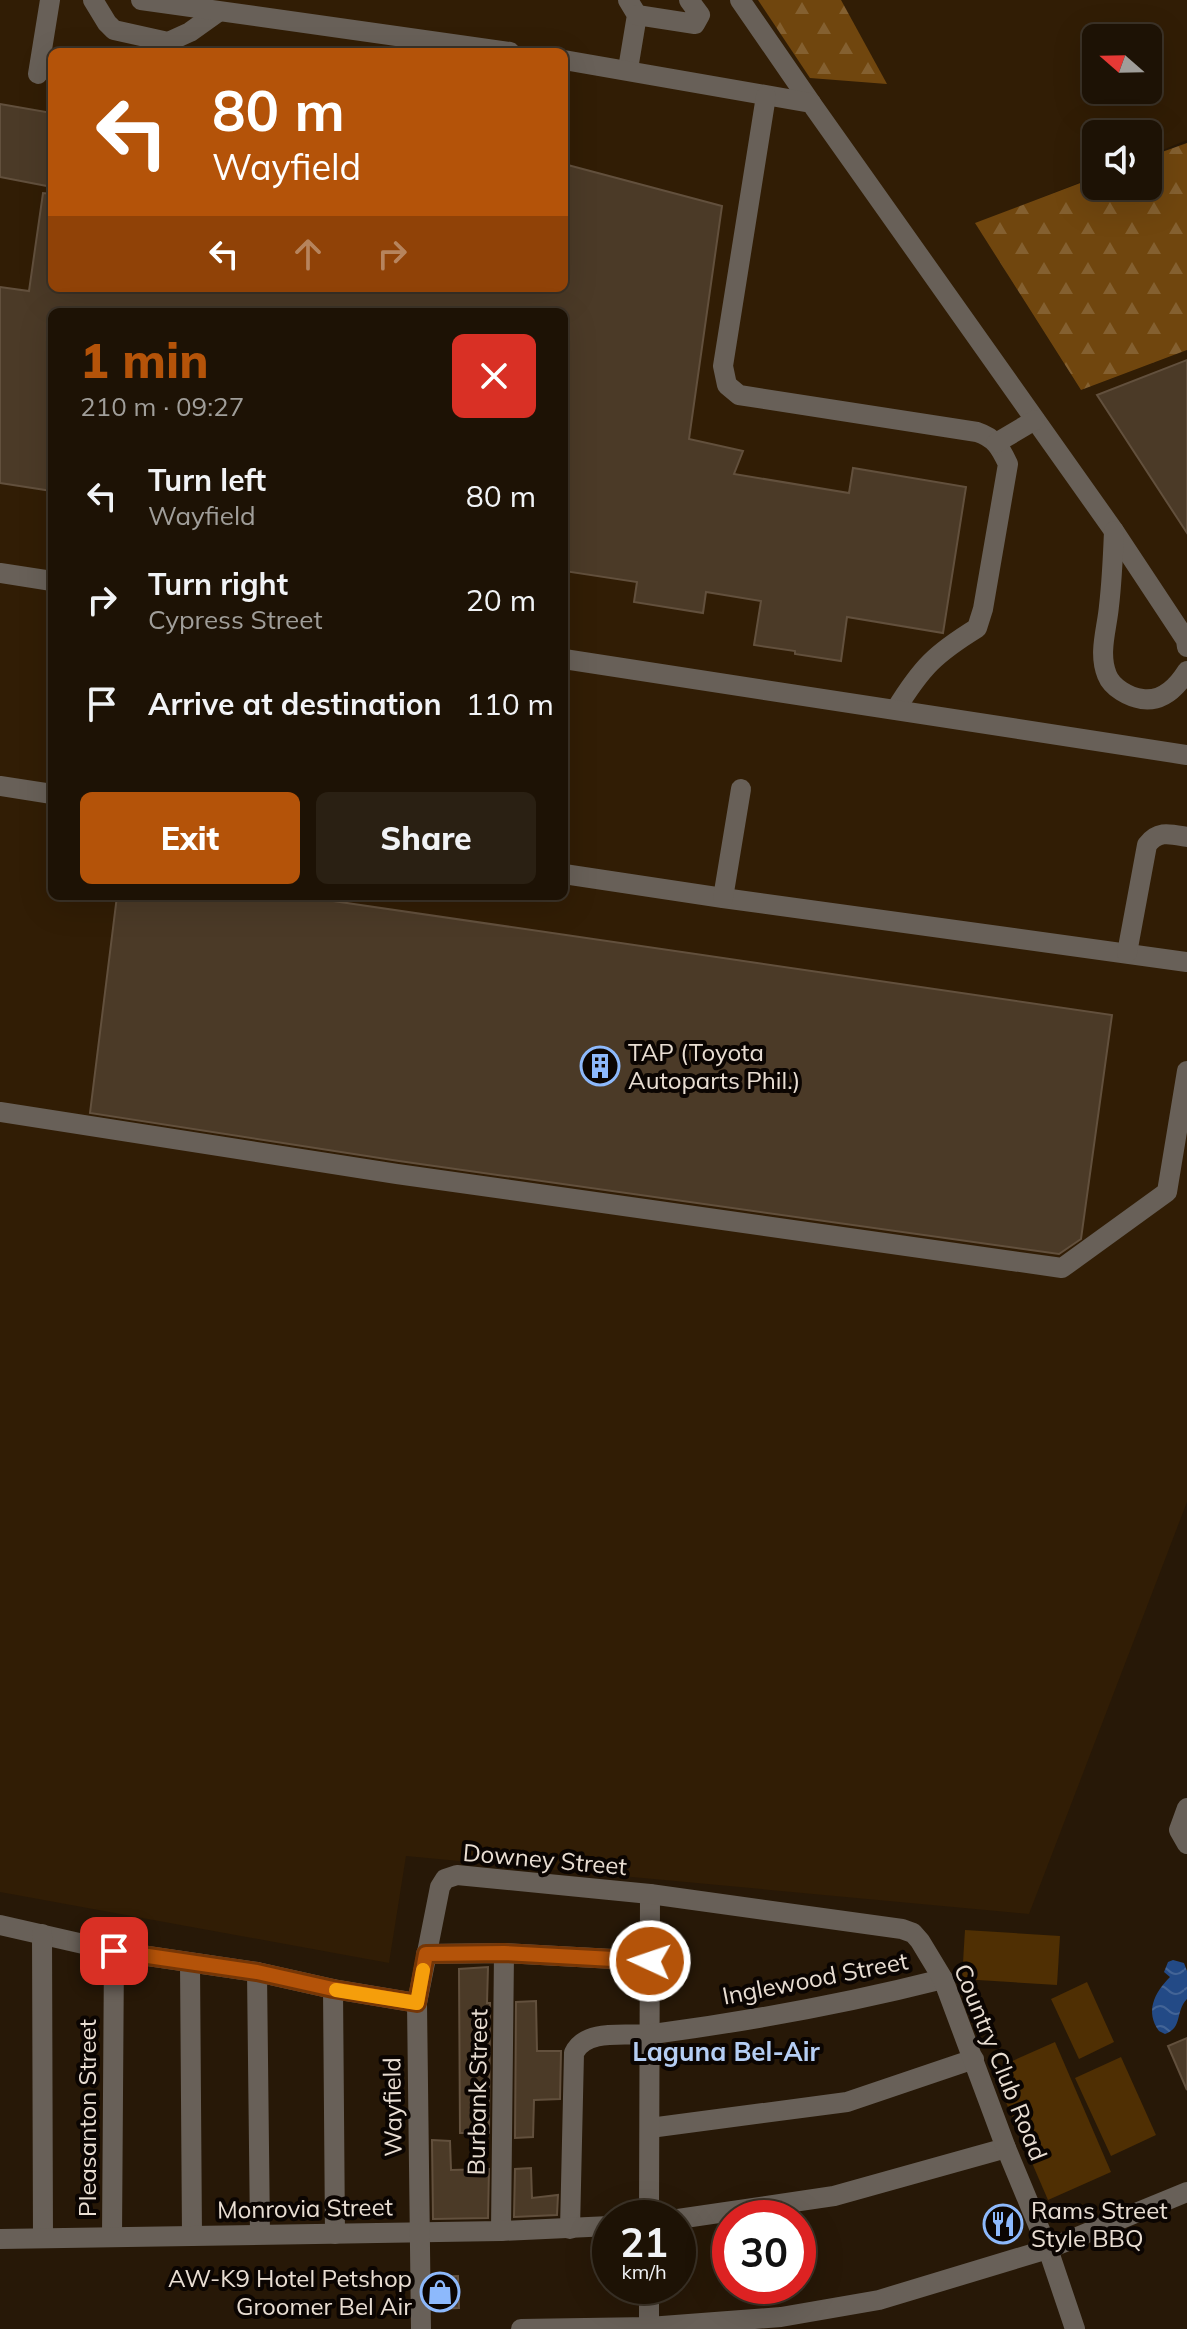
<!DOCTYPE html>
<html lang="en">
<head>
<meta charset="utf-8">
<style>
	:root { --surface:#1d1205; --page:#2a2013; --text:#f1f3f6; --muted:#a09e9a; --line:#3b3227; --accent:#b45309 }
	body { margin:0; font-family:Mulish,sans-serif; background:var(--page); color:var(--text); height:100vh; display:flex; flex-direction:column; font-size:30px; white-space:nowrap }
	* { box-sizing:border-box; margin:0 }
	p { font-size:26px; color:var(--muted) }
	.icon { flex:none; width:44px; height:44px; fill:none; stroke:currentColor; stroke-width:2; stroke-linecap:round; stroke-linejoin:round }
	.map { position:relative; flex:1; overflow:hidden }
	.sheet { position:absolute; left:48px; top:308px; width:520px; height:592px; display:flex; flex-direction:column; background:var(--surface); border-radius:12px; box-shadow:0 8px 32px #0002,0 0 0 2px var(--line) }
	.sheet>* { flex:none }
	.hud { position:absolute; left:48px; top:48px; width:520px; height:244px; border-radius:12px; box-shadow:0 8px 32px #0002,0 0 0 2px var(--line); background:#b45309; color:#fff; overflow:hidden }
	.needle { width:52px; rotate:290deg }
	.tools { position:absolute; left:1082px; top:24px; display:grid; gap:16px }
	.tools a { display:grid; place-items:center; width:80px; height:80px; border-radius:12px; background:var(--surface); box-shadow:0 8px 32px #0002,0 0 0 2px var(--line); font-size:40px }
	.speed { position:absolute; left:592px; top:2200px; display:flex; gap:16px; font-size:40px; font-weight:700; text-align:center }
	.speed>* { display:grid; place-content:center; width:104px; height:104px; border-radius:50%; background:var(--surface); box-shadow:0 8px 32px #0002,0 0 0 2px var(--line); line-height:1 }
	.speed small { font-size:20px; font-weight:400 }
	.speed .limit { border:12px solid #d22; background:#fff; color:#111 }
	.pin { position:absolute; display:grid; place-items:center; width:68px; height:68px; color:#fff; margin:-34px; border-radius:16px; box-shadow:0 4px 12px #0006 }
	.me { position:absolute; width:88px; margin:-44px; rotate:273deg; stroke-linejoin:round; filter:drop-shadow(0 0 6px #0008) }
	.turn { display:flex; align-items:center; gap:28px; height:168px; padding:0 32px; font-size:36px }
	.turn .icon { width:104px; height:104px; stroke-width:2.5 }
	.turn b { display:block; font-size:56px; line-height:68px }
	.lanes { display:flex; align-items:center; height:76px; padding:0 32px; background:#0003; justify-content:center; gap:40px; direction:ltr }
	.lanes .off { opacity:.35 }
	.round { display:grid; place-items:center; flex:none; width:84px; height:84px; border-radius:12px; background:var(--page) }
	.headline { display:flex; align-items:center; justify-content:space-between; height:136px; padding:0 32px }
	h1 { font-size:48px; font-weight:800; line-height:60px; color:var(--accent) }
	.action { display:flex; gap:16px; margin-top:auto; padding:16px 32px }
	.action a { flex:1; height:92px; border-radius:12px; background:var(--accent); color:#fff; font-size:32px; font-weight:800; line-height:92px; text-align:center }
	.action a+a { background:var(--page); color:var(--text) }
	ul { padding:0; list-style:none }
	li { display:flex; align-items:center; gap:24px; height:104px; padding:0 32px }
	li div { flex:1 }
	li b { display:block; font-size:30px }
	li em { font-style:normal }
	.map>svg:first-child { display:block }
	.built { fill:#311d05; fill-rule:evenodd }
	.forest { fill:url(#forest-firs) }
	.garden { fill:#4f2f03 }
	.water { fill:url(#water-waves) }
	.building { fill:#4b3a27; stroke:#62503d; stroke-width:2 }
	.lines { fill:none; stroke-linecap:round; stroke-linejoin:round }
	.minor { stroke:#686058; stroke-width:20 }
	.route-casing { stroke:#753606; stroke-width:20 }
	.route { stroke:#b45309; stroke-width:14 }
	.slow { stroke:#f59e0b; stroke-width:14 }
	.labels { text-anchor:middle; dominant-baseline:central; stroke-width:8; stroke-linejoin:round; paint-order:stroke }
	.poi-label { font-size:24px; fill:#e9ded3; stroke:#0b0502; text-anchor:start }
	.street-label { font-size:24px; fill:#e9ded3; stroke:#0b0502 }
	.neighbourhood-label { font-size:26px; font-weight:bold; fill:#b5cef4; stroke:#0b0502 }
</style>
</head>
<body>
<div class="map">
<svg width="1187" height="2329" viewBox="0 0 1187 2329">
	<defs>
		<pattern id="forest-firs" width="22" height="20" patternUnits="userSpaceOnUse" patternTransform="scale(2)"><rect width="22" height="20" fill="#70460e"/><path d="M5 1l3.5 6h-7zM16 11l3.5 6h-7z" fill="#846030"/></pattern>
		<pattern id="water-waves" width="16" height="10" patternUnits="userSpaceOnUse" patternTransform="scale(2)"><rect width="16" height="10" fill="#234a86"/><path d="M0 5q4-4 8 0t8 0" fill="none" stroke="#436496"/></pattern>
	</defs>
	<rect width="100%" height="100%" fill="#271807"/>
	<path class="built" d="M0 0H1187V140L1148 156V134H1096V176L976 224 1081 390 1187 350V1502L1029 1914 406 1856 389 1963 0 1892ZM1096 38H1148V90H1096ZM52 52H564V288H52ZM52 312H564V896H52Z"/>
	<g class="forest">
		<path d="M758 0H841L887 84 810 78Z"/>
		<path d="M1187 143V350L1081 390 975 223 1096 177V186H1148V157Z"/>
	</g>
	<g class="garden">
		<path d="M965 1930 1060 1936 1057 1985 962 1979Z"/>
		<path d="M1087 1982 1114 2042 1079 2059 1051 1999Z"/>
		<path d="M1055 2042 1111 2172 1048 2200 992 2070Z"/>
		<path d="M1121 2057 1156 2135 1111 2156 1075 2078Z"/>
	</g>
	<path class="water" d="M1173 1960 1184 1963 1187 1971V1999C1175 2011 1183 2028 1165 2034L1159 2031C1145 2012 1154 1993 1170 1977L1164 1972 1168 1962Z"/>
	<g class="building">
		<path d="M0 104 52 113V187L0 177Z"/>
		<path d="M564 164 722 206 689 439 743 451 734 474 849 493 853 468 966 487 943 633 847 617 841 661 795 654V651L754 645 761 601 706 592 703 613 634 602 637 582 564 571V312H52V491L0 483V287L29 291 43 193 52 194V288H564Z"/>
		<path d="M1187 360V533L1097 395Z"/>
		<path d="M117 896H299L1112 1015 1081 1239 1059 1254 399 1161 90 1113Z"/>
		<path d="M488 1967 487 2003H490L489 2133H460L459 1969Z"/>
		<path d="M536 2001 537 2051H561L560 2099 534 2100 533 2137 515 2138 516 2002Z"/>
		<path d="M1187 2038V2090L1168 2046Z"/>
		<path d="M432 2140 450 2141 451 2170 489 2169 488 2218 433 2219Z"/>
		<path d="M531 2168 532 2198 558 2195 557 2215 514 2217 515 2169Z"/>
		<path d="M458 2276 459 2308 434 2309 433 2277Z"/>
	</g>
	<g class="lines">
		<g class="minor">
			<path d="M93 0 107 23 114 30 168 42 190 32 218 12"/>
			<path d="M141 0 510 52"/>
			<path d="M628 0 637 15 628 69"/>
			<path d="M740 0 811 103"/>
			<path d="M637 15 695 24 700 15 689 0"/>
			<path d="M564 60 811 103 1114 531 1186 640 1187 647"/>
			<path d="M38 74 50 0"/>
			<path d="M766 96 723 366 727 385 739 395 977 432C995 438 1000 447 1008 464L983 609 977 628C935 654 922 667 896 709"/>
			<path d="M996 443 1035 420"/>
			<path d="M1114 531C1113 556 1112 581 1109 606 1107 629 1098 653 1107 675 1112 688 1129 697 1142 699 1163 702 1177 687 1187 671"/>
			<path d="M0 573 52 581"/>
			<path d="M564 659 1187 755"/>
			<path d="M0 786 52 794"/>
			<path d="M564 874 723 898 1187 962"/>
			<path d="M723 898 741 789"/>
			<path d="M1127 953 1147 845C1158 830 1170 834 1187 837"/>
			<path d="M0 1112 397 1174 1062 1268 1167 1192 1187 1071"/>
			<path d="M1187 1808 1179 1830 1187 1844"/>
			<path d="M0 1925 114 1951 257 1972 333 1989 417 2003"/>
			<path d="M42 1934 43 2238"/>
			<path d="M426 1954 504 1953 650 1961"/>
			<path d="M190 1963 192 2236"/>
			<path d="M257 1972 260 2234"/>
			<path d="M333 1989 335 2234"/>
			<path d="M650 2128 847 2102 974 2059"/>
			<path d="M649 2218 650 1894"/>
			<path d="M678 2219 834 2196 1006 2148"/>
			<path d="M570 2229 574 2053C586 2027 629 2037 653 2034 751 2021 848 2003 943 1979"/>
			<path d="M501 2231 504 1953"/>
			<path d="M112 2237 114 1951"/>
			<path d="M0 2239 501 2231 610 2226"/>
			<path d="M421 2329 417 2003 440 1887 445 1879 457 1875 650 1894 902 1929 913 1933 920 1941 943 1979 1006 2148 1048 2249 1075 2329"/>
			<path d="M521 2329 649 2327 781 2317 879 2300 1048 2249 1187 2192"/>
			<path d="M649 2329V2286"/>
		</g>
	</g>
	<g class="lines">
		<defs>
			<path id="route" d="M114 1951 257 1972 333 1989 417 2003 426 1954 504 1953 650 1961"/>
		</defs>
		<use href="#route" class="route-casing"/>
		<use href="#route" class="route"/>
		<path class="slow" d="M336 1990 417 2003 423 1970"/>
	</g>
	<defs>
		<symbol id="building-ring" viewBox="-11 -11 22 22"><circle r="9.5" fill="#0b0502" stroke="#8db9fc" stroke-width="1.5"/><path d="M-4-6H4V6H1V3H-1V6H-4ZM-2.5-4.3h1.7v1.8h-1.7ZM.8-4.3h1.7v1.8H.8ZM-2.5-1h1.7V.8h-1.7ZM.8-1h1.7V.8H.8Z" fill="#8db9fc"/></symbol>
		<symbol id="restaurant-ring" viewBox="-11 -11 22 22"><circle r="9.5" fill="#0b0502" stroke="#8db9fc" stroke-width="1.5"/><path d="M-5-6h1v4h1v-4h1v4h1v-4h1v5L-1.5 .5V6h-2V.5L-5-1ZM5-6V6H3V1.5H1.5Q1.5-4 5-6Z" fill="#8db9fc"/></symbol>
		<symbol id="shop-ring" viewBox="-11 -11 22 22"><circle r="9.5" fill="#0b0502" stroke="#8db9fc" stroke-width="1.5"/><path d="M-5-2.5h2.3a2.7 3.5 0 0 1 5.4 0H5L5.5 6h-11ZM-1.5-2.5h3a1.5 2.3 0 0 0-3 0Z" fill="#8db9fc"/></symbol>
	</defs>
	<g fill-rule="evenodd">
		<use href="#building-ring" x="578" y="1044" width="44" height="44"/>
		<use href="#restaurant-ring" x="981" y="2202" width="44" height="44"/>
		<use href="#shop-ring" x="418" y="2270" width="44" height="44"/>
	</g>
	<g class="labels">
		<g class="poi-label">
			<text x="628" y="1052">TAP (Toyota<tspan x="628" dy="28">Autoparts Phil.)</tspan></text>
			<text x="1031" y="2210">Rams Street<tspan x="1031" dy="28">Style BBQ</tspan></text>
			<text x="412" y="2278" text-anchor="end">AW-K9 Hotel Petshop<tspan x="412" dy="28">Groomer Bel Air</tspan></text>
		</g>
		<g class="street-label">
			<text transform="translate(545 1859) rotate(5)">Downey Street</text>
			<text transform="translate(815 1978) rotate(-11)">Inglewood Street</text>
			<text transform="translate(1001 2062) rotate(68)">Country Club Road</text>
			<text transform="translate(477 2092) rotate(-89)">Burbank Street</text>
			<text transform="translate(392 2107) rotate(-91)">Wayfield</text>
			<text transform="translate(87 2118) rotate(-90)">Pleasanton Street</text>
			<text transform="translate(305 2208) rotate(-1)">Monrovia Street</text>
		</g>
		<g class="neighbourhood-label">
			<text x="726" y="2051">Laguna Bel-Air</text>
		</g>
	</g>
</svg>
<div class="tools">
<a><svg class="needle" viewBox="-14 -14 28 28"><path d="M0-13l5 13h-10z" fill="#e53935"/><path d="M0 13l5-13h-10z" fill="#a09e9a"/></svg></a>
<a><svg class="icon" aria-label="sound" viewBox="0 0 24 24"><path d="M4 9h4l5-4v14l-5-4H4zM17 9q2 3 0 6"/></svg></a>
</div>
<div class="speed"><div>21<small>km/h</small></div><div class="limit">30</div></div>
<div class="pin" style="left:114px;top:1951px;background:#d93025"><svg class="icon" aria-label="arrive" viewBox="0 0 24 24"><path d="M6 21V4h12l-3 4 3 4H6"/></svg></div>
<svg class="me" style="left:650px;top:1961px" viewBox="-20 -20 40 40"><circle r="17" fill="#b45309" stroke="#fff" stroke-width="3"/><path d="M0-11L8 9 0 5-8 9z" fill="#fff"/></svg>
<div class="hud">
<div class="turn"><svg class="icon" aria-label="left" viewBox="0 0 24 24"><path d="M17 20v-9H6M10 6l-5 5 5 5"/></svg><div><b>80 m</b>Wayfield</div></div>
<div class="lanes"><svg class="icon" aria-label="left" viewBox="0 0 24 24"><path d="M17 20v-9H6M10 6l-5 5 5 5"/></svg><svg class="icon off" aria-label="ahead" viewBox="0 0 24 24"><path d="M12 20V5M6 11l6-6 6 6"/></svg><svg class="icon off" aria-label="right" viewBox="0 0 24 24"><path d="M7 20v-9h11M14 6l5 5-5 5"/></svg></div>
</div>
<section class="sheet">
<div class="headline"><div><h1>1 min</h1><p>210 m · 09:27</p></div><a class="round" style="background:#d93025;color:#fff"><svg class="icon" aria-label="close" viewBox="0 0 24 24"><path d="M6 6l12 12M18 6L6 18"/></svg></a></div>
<ul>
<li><svg class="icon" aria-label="left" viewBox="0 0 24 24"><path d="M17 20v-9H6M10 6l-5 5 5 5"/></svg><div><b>Turn left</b><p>Wayfield</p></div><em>80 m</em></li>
<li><svg class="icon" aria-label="right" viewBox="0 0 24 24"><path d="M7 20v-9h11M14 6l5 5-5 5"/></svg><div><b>Turn right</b><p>Cypress Street</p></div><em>20 m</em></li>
<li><svg class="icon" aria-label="arrive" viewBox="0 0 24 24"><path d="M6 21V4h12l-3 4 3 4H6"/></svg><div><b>Arrive at destination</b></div><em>110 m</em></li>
</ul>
<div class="action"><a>Exit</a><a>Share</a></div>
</section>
</div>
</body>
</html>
